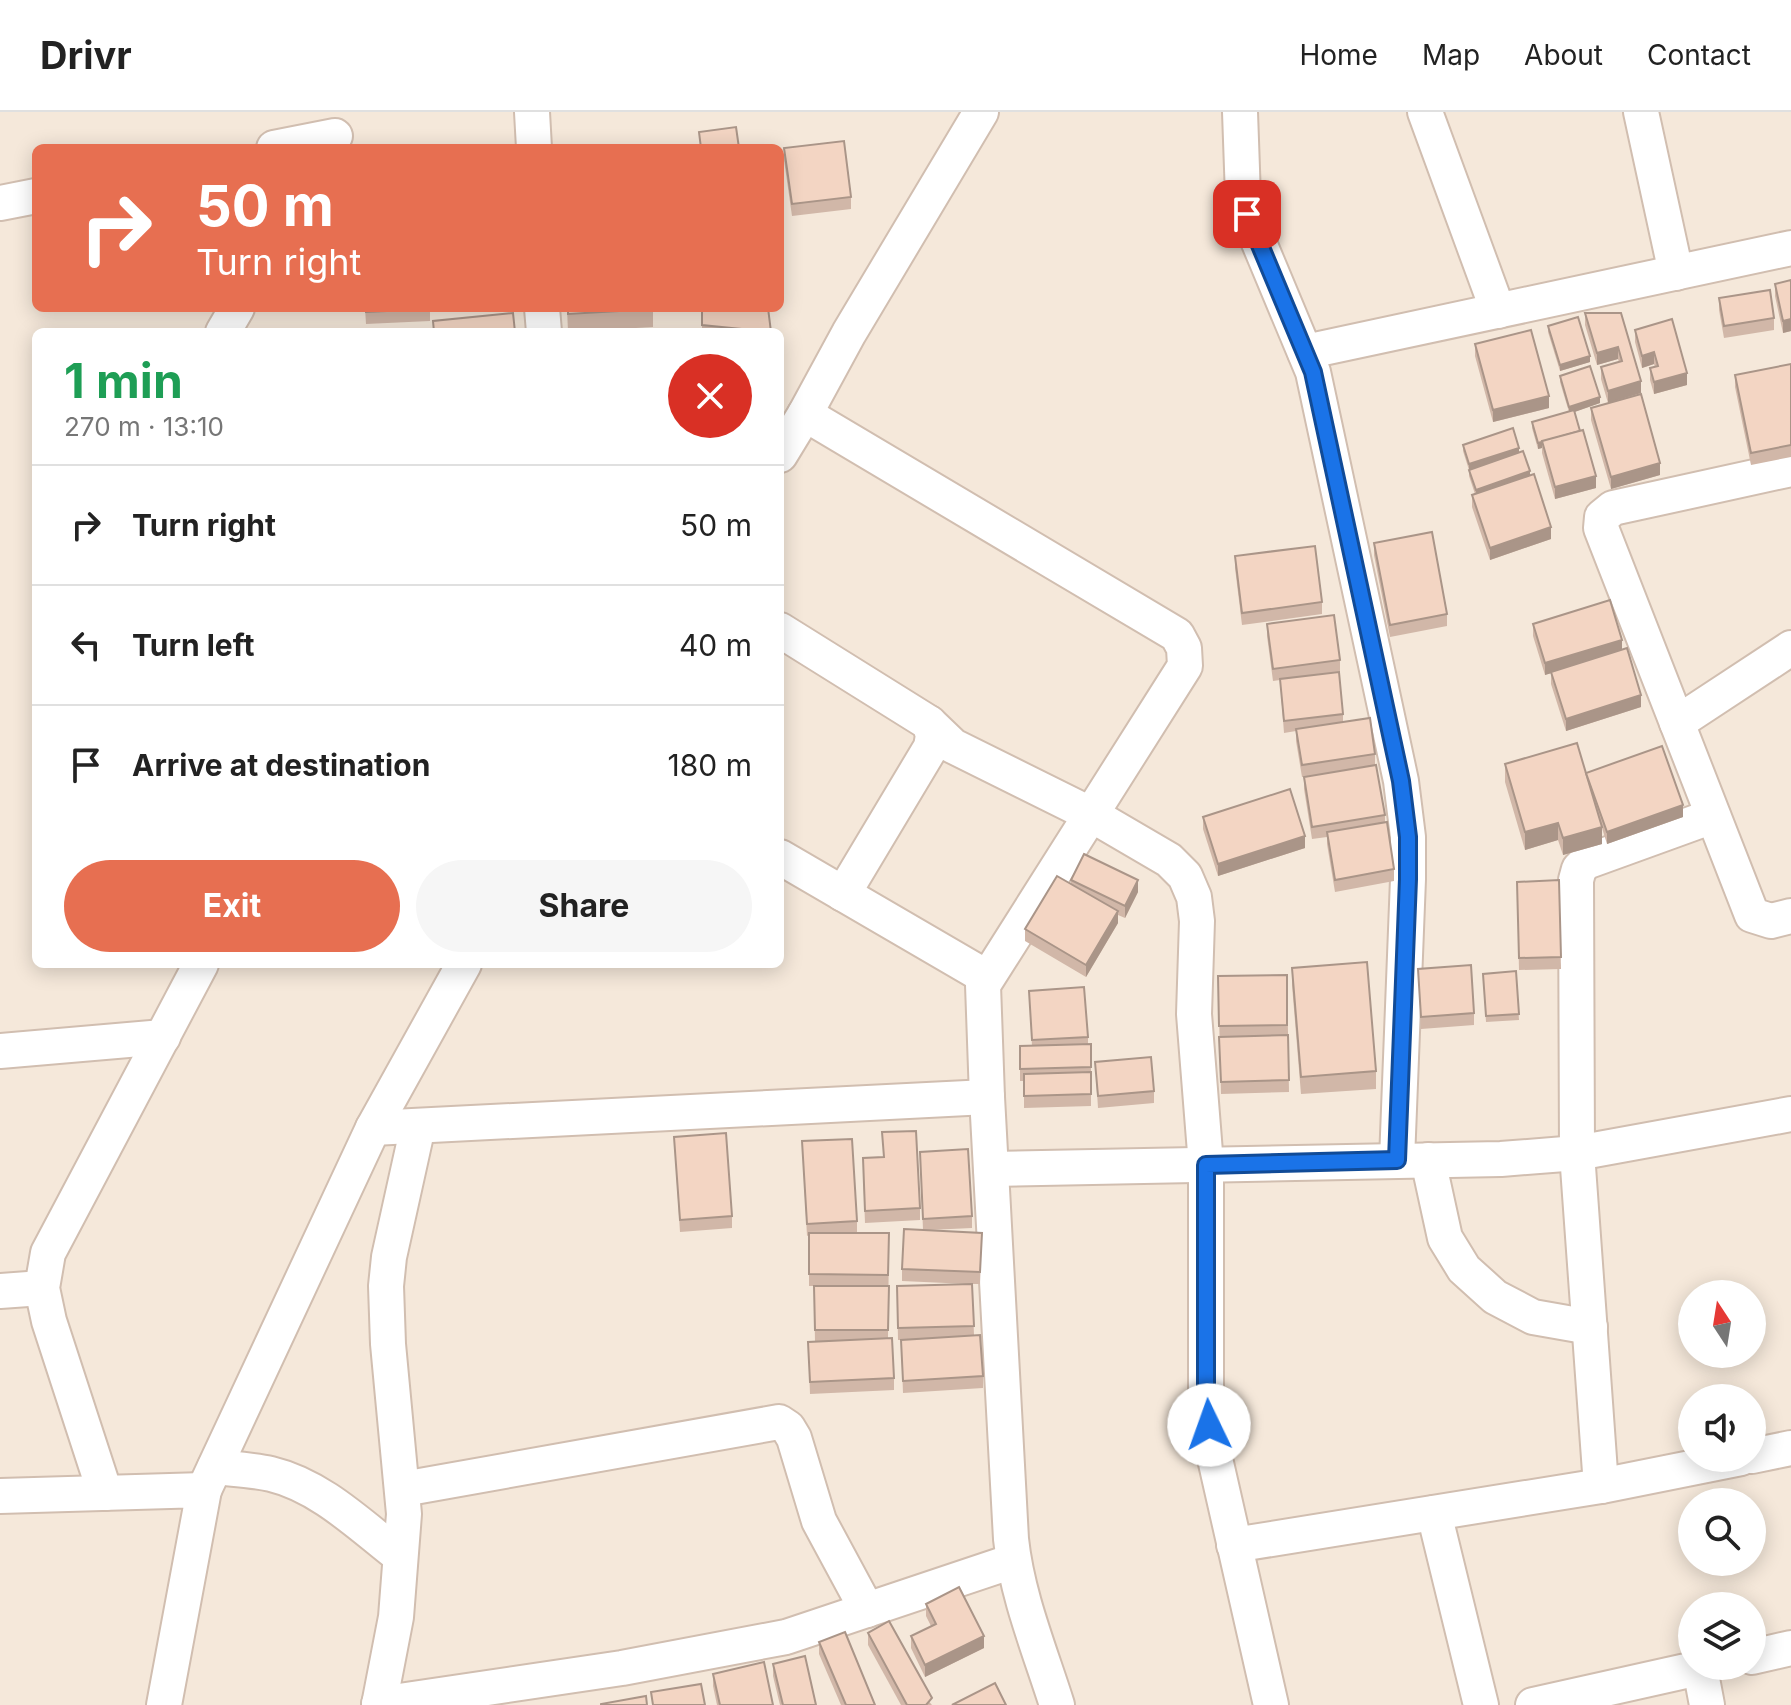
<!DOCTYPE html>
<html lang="en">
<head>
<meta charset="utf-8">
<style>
	:root { --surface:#fff; --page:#f6f6f6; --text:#222; --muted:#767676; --line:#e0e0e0; --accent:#e76f51 }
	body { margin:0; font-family:Inter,sans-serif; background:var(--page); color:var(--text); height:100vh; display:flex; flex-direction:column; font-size:30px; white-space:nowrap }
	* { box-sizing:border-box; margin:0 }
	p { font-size:26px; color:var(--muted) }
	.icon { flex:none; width:44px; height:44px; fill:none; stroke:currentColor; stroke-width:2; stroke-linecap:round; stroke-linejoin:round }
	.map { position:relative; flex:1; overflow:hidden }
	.details { position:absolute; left:32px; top:216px; width:752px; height:640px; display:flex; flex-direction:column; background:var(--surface); border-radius:12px; box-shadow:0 4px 20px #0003 }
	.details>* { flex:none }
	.hud { position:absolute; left:32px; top:32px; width:752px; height:168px; border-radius:12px; box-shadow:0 4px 20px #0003; background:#e76f51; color:#fff; overflow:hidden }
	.needle { width:52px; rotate:348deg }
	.tools { position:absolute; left:1678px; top:1168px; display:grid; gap:16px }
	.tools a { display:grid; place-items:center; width:88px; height:88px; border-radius:50%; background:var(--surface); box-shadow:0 4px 20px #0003; font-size:40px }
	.pin { position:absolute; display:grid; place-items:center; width:68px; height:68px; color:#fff; margin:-34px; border-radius:16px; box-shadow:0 4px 12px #0006 }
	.me { position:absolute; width:88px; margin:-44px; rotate:357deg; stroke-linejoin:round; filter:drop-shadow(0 0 6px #0008) }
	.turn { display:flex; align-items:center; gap:28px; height:168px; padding:0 32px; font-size:36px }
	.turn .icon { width:104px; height:104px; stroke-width:2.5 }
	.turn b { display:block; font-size:56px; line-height:68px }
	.round { display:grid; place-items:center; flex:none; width:84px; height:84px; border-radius:42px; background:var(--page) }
	.summary { display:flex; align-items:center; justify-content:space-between; height:136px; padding:0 32px }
	h1 { font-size:48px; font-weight:700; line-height:60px; color:#1e9e55 }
	.cta { display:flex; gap:16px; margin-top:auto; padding:16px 32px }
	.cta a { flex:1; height:92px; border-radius:48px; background:var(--accent); color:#fff; font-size:32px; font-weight:700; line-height:92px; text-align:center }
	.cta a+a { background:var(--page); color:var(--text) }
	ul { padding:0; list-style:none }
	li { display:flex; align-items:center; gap:24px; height:120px; padding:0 32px; border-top:2px solid var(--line) }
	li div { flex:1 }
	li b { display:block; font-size:30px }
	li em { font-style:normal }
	header { display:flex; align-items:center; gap:48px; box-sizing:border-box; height:112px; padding:0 40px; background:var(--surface); border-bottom:2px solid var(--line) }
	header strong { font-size:38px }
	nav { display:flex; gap:44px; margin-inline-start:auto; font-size:28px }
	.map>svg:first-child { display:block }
	.residential { fill:#f5e8da; fill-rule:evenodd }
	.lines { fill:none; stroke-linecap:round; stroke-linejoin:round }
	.minor-casing { stroke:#d1beb0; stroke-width:38 }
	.minor { stroke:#fff; stroke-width:34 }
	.wall { fill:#d1b7a8 }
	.shaded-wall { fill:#aa9588 }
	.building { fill:#f3d5c3; stroke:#aa9588; stroke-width:2 }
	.route-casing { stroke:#114b97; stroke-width:20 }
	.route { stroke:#1a73e8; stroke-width:14 }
</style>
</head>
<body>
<header>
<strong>Drivr</strong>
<nav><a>Home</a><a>Map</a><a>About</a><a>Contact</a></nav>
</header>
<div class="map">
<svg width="1791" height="1593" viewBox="0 0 1791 1593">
	<rect width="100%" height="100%" fill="#fdf6ec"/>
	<path class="residential" d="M0 0H1791V1593H0ZM36 36H780V196H36ZM36 220H780V852H36ZM1692 1182H1752V1242H1692ZM1692 1286H1752V1346H1692ZM1692 1390H1752V1450H1692ZM1692 1494H1752V1554H1692Z"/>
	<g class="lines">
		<defs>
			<g id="minor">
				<path d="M532 0 534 36"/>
				<path d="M1240 0 1243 85 1247 102 1313 260 1401 669 1408 725V767L1397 1048"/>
				<path d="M1425 0 1498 199"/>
				<path d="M1641 0 1676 161"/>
				<path d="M274 36 335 24"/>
				<path d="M0 91 36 84"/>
				<path d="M542 196 544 220"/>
				<path d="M223 220 237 196"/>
				<path d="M1305 240 1791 136"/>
				<path d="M805 302 1177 523 1184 536 1185 554 983 873 987 985 1011 1427C1017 1484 1040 1539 1057 1593"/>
				<path d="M780 343 805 302 849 221 981 0"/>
				<path d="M1791 357 1613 396 1602 405 1601 416 1752 803 1771 809 1791 804"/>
				<path d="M780 518 929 611 933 623 931 635 843 782"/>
				<path d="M929 611 953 634 1092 703 1169 748 1185 764 1194 785 1197 809 1194 902 1206 1053V1297L1211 1329 1271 1593"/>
				<path d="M1677 611 1791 536"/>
				<path d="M780 745 986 865"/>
				<path d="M0 939 163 925"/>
				<path d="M373 1016 987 985"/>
				<path d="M1428 1048 1445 1126 1464 1157 1495 1185 1533 1205 1590 1215"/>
				<path d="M991 1057 1501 1047 1577 1041 1791 1002"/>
				<path d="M0 1179 42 1176"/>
				<path d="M1752 1344 1791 1336"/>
				<path d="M215 1355C233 1357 253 1358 271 1362 321 1374 361 1414 400 1444"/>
				<path d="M1601 1374 1577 1041 1576 768 1579 757 1586 750 1713 704"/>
				<path d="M403 1377 779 1310 788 1316 794 1326 819 1409 867 1498"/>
				<path d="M204 1378 373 1016 464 852"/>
				<path d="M105 1381 49 1209 42 1176 48 1141 201 852"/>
				<path d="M0 1384 204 1378 164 1593"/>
				<path d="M1434 1401 1481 1593"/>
				<path d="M1234 1433 1601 1374 1741 1346"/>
				<path d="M1752 1545 1791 1536"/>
				<path d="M1700 1556 1707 1593"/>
				<path d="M379 1592 622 1556 786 1525 1013 1449"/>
				<path d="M379 1593 396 1505 404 1402 388 1232 386 1174 389 1145 418 1014"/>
				<path d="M1533 1593 1708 1554"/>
			</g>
		</defs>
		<use href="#minor" class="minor-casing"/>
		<use href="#minor" class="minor"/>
	</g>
	<g class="wall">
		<path d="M784 36 851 85V97L792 104 784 48Z"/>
		<path d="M1791 168V219L1783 221 1775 184V172Z"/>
		<path d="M1719 186 1774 206V218L1724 226 1719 198Z"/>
		<path d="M365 196H430V209L366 212Z"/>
		<path d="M567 196H653V215L568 220Z"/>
		<path d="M702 196 771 220H702Z"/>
		<path d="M1585 201H1621L1641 281 1609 291 1660 363 1611 377 1591 308V296L1608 291 1601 267V255L1619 250 1618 247 1597 253 1585 213Z"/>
		<path d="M1548 214 1590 250 1560 259 1548 220Z"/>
		<path d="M1635 218 1687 273 1654 282 1650 268V256L1655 255 1654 252 1642 256 1635 230Z"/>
		<path d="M1475 232 1549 296 1493 310 1475 244Z"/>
		<path d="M1791 252V345L1751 353 1735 275V263Z"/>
		<path d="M1560 264 1600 291 1574 300 1596 376 1555 387 1542 341V336L1538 337 1532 316V310L1569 300 1560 270Z"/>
		<path d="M1463 333 1519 340 1530 363 1551 427 1490 448 1472 395V383L1475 382 1469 364V358L1463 339Z"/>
		<path d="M1374 431 1447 502V514L1390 525 1374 443Z"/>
		<path d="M1235 444 1322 490V502L1242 513 1235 456Z"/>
		<path d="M1267 512 1340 548V560L1332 561 1343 602V610L1375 642V653L1385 703V710L1394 757V769L1335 780 1327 732V725L1312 727 1304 677V665L1325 662 1302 665 1296 629V619L1284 621 1280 568 1273 569 1267 524Z"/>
		<path d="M1533 512 1622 538 1641 595 1566 619 1551 572V561L1545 563 1533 524Z"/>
		<path d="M1505 652 1586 662 1683 705 1607 732 1602 716V732L1563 743 1558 728 1525 738 1505 670Z"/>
		<path d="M1203 705 1305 736 1218 764 1203 717Z"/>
		<path d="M1071 768 1138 780 1125 806 1118 803V811L1086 865 1025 829V817L1071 772Z"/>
		<path d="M1559 768 1561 857 1519 858 1517 770Z"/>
		<path d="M1292 856 1376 959V977L1301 982 1292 873Z"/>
		<path d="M1418 857 1474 901V913L1421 917Z"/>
		<path d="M1516 859 1519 908 1486 910 1483 862Z"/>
		<path d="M1287 863 1289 980 1221 982 1218 864Z"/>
		<path d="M1029 879 1088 925V933L1091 932V994L1024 996V969H1020V934H1032Z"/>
		<path d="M1095 950 1154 979V991L1098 996Z"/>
		<path d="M674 1025 732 1104V1116L680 1120Z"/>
		<path d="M802 1029 857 1109V1121H889L888 1226 894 1266V1278L810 1282 808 1230H815L814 1174H822H809V1123L807 1124Z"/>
		<path d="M920 1040 972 1104V1116L929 1118 982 1121 980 1172H972L974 1223 983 1264V1276L903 1281 901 1228H898L897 1174 968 1172 902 1169V1157L923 1118Z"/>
		<path d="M883 1045 920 1096V1108L865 1111 863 1058Z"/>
		<path d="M926 1492 984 1536 925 1565 911 1536V1524L931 1514 926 1504Z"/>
		<path d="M868 1521 932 1593H901L868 1533Z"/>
		<path d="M819 1530 875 1593H841L819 1542Z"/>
		<path d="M773 1552 816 1593H780L773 1564Z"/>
		<path d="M713 1562 773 1593H717L713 1574Z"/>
	</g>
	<g class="shaded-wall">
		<path d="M1791 207V219L1783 221V209Z"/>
		<path d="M1618 235V247L1597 253V241Z"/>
		<path d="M1654 240V252L1642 256V244Z"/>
		<path d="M1590 244V250L1560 259V253Z"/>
		<path d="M1687 261V273L1654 282V270Z"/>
		<path d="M1641 269V281L1608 291V279Z"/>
		<path d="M1549 284V296L1493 310V298Z"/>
		<path d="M1600 285V291L1569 302V295Z"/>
		<path d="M1542 330V336L1538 337V331Z"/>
		<path d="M1519 336V342L1469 358V352Z"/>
		<path d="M1660 351V363L1611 377V365Z"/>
		<path d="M1530 359V365L1476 385V378Z"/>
		<path d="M1596 364V376L1555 387V375Z"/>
		<path d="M1551 415V427L1490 448V436Z"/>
		<path d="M1622 528V540L1545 563V551Z"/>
		<path d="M1641 583V595L1566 619V607Z"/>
		<path d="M1683 693V705L1607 732V720Z"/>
		<path d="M1558 711V728L1525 738V720Z"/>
		<path d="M1602 715V732L1563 743V726Z"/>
		<path d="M1305 724V736L1218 764V752Z"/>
		<path d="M1138 768V780L1125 806V794Z"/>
		<path d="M1118 799V811L1086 865V853Z"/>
		<path d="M984 1524V1536L925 1565V1553Z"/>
	</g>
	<g class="building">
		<path d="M736 15 739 36H701L699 20Z"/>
		<path d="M844 29 851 85 792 92 784 36Z"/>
		<path d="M1791 168V207L1783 209 1775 172Z"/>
		<path d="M1770 178 1774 206 1724 214 1719 186Z"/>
		<path d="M366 196H430V197L366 200Z"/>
		<path d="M568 196H653V197L568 202Z"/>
		<path d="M702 196H768L771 220 702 213Z"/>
		<path d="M513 201 515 220H434L433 209Z"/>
		<path d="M1585 201H1621L1641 269 1608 279 1601 255 1622 249 1618 235 1597 241Z"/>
		<path d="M1578 205 1590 244 1560 253 1548 214Z"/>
		<path d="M1672 207 1687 261 1654 270 1650 256 1658 254 1654 240 1642 244 1635 218Z"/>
		<path d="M1531 218 1549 284 1493 298 1475 232Z"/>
		<path d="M1791 252V333L1751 341 1735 263Z"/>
		<path d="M1590 254 1600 285 1569 295 1560 264Z"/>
		<path d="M1641 282 1660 351 1611 365 1591 296Z"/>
		<path d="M1574 298 1580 319 1538 331 1532 310Z"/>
		<path d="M1513 316 1519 336 1469 352 1463 333Z"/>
		<path d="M1583 318 1596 364 1555 375 1542 329Z"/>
		<path d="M1523 339 1530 359 1476 378 1469 358Z"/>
		<path d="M1534 362 1551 415 1490 436 1472 383Z"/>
		<path d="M1432 420 1447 502 1390 513 1374 431Z"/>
		<path d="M1315 434 1322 490 1242 501 1235 444Z"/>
		<path d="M1610 488 1622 528 1545 551 1533 512Z"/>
		<path d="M1334 503 1340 548 1273 557 1267 512Z"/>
		<path d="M1627 536 1641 583 1566 607 1551 560Z"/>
		<path d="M1339 560 1343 602 1284 609 1280 567Z"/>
		<path d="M1370 606 1375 642 1302 653 1296 617Z"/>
		<path d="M1577 631 1602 715 1563 726 1558 711 1525 720 1505 652Z"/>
		<path d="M1662 634 1683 693 1607 720 1586 661Z"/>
		<path d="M1376 653 1385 703 1312 715 1304 665Z"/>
		<path d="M1290 677 1305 724 1218 752 1203 705Z"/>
		<path d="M1387 710 1394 757 1335 768 1327 720Z"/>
		<path d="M1084 742 1138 768 1125 794 1071 768Z"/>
		<path d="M1057 764 1118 799 1086 853 1025 817Z"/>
		<path d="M1559 768 1561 845 1519 846 1517 770Z"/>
		<path d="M1367 850 1376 959 1301 965 1292 856Z"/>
		<path d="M1471 853 1474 901 1421 905 1418 857Z"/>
		<path d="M1516 859 1519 902 1486 904 1483 862Z"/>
		<path d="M1287 863V913L1219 914 1218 864Z"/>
		<path d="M1084 875 1088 925 1032 928 1029 879Z"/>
		<path d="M1288 923 1289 968 1221 970 1219 925Z"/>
		<path d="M1091 932V955L1020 957V934Z"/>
		<path d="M1151 945 1154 979 1098 984 1095 950Z"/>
		<path d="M1091 960V982L1024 984V962Z"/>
		<path d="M916 1019 920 1096 865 1099 863 1046 884 1045 882 1020Z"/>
		<path d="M726 1021 732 1104 680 1108 674 1025Z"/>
		<path d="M852 1027 857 1109 807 1112 802 1029Z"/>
		<path d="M968 1037 972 1104 923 1107 920 1040Z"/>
		<path d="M904 1117 982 1121 980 1160 902 1157Z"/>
		<path d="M809 1121H889L888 1163 809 1162Z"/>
		<path d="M972 1172 974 1214 898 1216 897 1174Z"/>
		<path d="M814 1174H889L888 1218H815Z"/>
		<path d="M980 1223 983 1264 903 1269 901 1228Z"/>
		<path d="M892 1226 894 1266 810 1270 808 1230Z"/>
		<path d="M959 1475 984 1524 925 1553 911 1524 936 1512 926 1492Z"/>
		<path d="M889 1509 932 1586 926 1593H907L868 1521Z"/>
		<path d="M845 1520 875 1593H846L819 1530Z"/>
		<path d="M805 1544 816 1593H783L773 1552Z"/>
		<path d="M764 1550 773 1593H720L713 1562Z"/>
		<path d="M995 1571 1006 1593H952Z"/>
		<path d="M701 1572 705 1593H653L651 1580Z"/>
		<path d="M646 1584 647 1593H601V1592Z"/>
	</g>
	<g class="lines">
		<defs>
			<path id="route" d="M1209 1313 1206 1297V1053L1397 1048 1408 767V725L1401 669 1313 260 1247 102"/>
		</defs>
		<use href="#route" class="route-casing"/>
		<use href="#route" class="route"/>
	</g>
</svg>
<div class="tools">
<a><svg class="needle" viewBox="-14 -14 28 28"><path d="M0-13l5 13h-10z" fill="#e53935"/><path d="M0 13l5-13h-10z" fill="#767676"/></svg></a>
<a><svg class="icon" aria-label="sound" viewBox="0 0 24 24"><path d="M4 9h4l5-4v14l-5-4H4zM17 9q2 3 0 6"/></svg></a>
<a><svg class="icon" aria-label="search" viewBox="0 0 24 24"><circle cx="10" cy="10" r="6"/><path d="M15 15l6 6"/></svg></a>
<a><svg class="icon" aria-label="layers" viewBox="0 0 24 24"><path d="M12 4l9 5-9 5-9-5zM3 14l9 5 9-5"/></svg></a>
</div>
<div class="pin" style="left:1247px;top:102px;background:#d93025"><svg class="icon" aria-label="arrive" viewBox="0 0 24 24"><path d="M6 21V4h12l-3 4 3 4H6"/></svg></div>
<svg class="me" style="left:1209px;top:1313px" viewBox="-20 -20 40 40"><circle r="19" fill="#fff"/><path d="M0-13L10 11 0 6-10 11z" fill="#1a73e8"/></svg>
<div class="hud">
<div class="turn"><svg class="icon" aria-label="right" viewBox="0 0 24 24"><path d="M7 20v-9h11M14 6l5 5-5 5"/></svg><div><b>50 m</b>Turn right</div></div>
</div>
<section class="details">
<div class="summary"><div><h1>1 min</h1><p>270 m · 13:10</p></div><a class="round" style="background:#d93025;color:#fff"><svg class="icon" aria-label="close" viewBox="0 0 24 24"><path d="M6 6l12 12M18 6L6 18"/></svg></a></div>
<ul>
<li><svg class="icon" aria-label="right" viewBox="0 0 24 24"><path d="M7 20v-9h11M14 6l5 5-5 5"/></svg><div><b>Turn right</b></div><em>50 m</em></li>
<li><svg class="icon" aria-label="left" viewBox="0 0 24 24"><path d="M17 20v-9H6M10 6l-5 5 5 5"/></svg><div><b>Turn left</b></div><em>40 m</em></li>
<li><svg class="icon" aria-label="arrive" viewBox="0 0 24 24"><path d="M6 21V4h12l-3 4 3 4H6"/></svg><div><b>Arrive at destination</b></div><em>180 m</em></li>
</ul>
<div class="cta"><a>Exit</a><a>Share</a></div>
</section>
</div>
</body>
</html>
